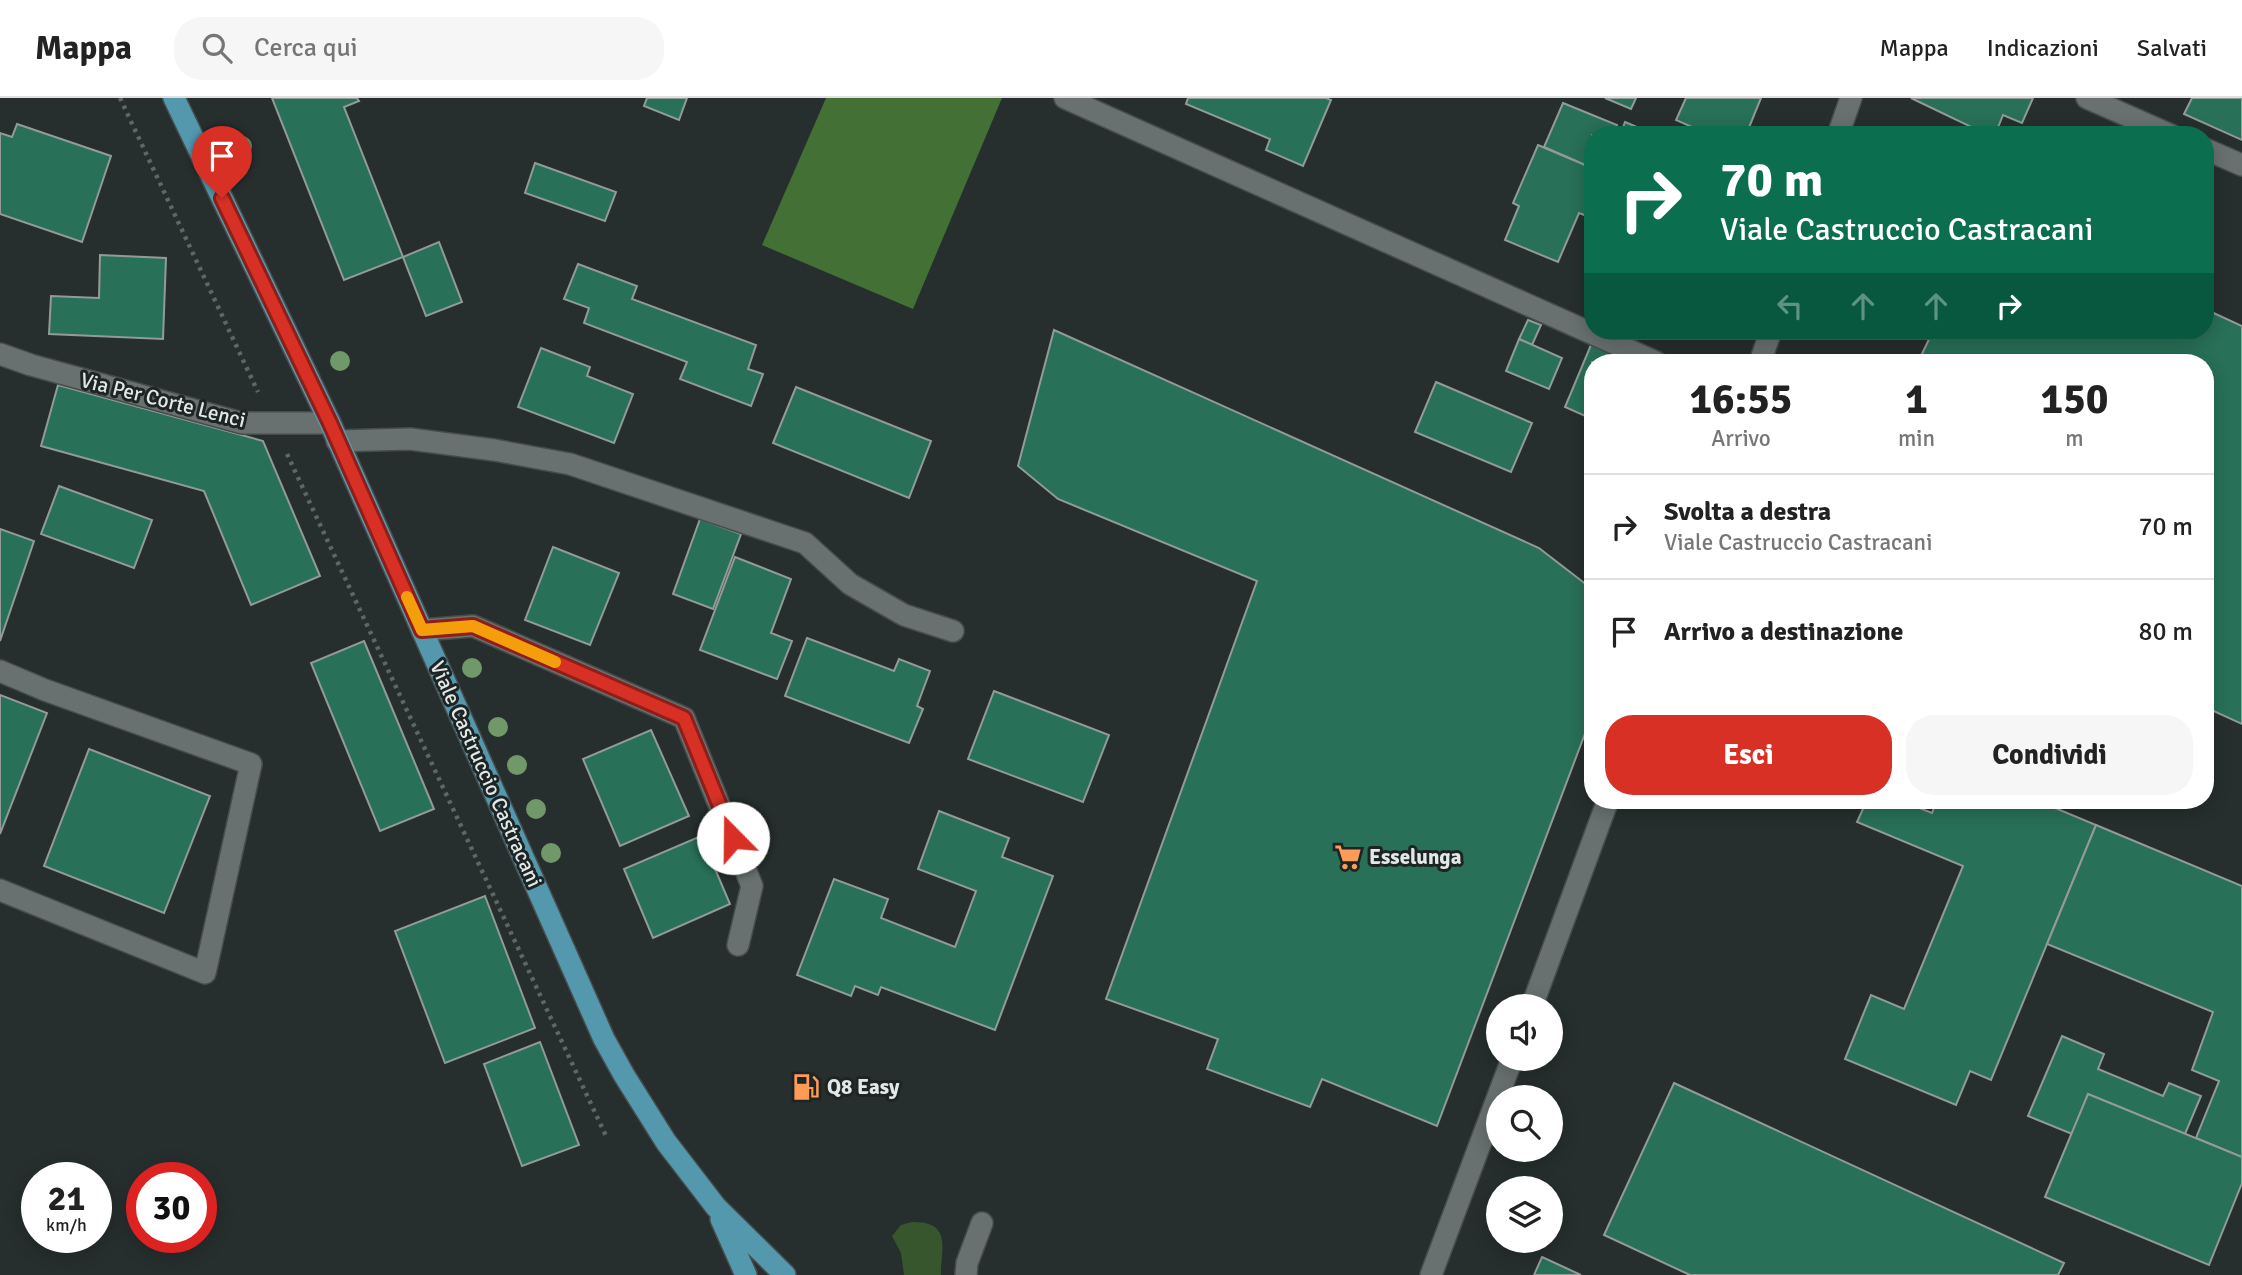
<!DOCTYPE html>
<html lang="it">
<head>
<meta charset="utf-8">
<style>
	:root { --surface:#fff; --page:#f6f6f6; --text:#222; --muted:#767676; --line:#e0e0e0; --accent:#d93025 }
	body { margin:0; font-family:Signika,sans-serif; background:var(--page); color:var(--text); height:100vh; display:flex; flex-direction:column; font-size:26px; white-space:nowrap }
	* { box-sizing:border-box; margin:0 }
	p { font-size:23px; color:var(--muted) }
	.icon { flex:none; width:38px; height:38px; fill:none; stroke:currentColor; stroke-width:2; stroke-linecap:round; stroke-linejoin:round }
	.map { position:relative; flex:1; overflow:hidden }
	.drawer { position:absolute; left:1584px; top:256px; width:630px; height:455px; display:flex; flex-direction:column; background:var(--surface); border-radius:28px; box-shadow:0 4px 18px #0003 }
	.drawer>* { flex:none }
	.top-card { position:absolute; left:1584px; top:28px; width:630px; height:214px; border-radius:28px; box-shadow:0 4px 18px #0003; background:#0b6e4f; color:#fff; overflow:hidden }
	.tools { position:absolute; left:1486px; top:896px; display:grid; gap:14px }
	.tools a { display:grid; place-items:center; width:77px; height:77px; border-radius:50%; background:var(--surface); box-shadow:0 4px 18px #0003; font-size:35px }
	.speed { position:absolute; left:21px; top:1064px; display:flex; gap:14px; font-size:35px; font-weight:700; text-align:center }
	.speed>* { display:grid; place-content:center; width:91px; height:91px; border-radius:50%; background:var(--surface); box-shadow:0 4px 18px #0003; line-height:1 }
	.speed small { font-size:18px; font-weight:400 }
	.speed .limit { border:10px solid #d22; background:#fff; color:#111 }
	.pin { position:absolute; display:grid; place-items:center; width:60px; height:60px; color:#fff; margin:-72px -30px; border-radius:50% 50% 50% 0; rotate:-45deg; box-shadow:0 0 7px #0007 }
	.pin .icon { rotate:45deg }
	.me { position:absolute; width:77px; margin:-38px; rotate:338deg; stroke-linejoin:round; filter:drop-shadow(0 0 5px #0008) }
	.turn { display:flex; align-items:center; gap:24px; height:147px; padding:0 21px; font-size:32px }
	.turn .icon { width:91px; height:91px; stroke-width:2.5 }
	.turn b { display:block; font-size:49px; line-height:60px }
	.lanes { display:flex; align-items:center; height:66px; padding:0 21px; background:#0003; justify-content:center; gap:35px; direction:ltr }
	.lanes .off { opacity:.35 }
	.eta { display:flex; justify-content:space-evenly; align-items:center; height:119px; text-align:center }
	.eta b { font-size:42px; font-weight:700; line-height:49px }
	.primary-button { display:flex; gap:14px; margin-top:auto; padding:14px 21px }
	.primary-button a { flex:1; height:80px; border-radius:28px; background:var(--accent); color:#fff; font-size:28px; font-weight:700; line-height:80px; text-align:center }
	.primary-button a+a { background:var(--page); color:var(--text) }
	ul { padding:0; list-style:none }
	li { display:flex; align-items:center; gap:21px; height:105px; padding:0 21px; border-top:2px solid var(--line) }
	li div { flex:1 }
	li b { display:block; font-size:26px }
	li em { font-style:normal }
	header { display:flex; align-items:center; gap:42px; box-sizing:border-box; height:98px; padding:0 35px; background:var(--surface); border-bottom:2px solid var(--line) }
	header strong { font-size:33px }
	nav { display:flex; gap:38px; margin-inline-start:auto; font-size:24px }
	.search { width:490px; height:63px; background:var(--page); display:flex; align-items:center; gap:18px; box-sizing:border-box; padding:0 24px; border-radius:28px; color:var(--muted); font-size:26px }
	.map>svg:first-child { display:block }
	.green { fill:#37562d }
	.forest { fill:#437035 }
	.building { fill:#287057; stroke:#939b98; stroke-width:2 }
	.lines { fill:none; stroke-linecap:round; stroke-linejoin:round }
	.minor-casing { stroke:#464c4c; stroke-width:24 }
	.major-casing { stroke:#464c4c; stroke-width:24 }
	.path { stroke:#5f6666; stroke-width:4.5; stroke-dasharray:3.5 5; stroke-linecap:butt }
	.minor { stroke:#687170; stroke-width:21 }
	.major { stroke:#5498ae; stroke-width:21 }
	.tree { fill:#709869 }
	.route-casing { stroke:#8d1f18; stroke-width:18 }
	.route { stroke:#d93025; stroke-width:12 }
	.slow { stroke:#f59e0b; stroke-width:12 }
	.labels { text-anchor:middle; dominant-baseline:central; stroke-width:6; stroke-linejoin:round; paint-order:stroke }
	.street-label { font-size:21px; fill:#e2e7e7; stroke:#1d2424 }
	.poi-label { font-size:21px; font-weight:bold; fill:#e2e7e7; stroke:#1d2424; text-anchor:start }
</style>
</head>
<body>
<header>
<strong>Mappa</strong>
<div class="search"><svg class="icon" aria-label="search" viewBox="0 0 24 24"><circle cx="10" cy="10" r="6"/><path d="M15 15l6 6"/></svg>Cerca qui</div>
<nav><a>Mappa</a><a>Indicazioni</a><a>Salvati</a></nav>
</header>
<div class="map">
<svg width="2242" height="1177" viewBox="0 0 2242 1177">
	<rect width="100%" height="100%" fill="#262e2e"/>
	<path class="green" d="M912 1124C954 1123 940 1153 941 1177H904L901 1155 892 1138 901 1127Z"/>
	<path class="forest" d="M826 0H1002L913 211 762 147Z"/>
	<g class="building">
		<path d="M272 0H357L359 3 344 9 403 159 344 182Z"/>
		<path d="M647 0H646H687L679 22 644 8Z"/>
		<path d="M1188 0H1326L1331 2 1303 68 1266 52 1270 41 1186 6Z"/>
		<path d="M1605 0H1636L1631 11Z"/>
		<path d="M1686 0H1761L1746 37H1710L1676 22Z"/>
		<path d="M1911 0H2033L2022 25 2003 17 1995 37H1988Z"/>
		<path d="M2192 0H2242V42L2184 16Z"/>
		<path d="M1563 5 1617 27 1613 37H1592V70L1544 49Z"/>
		<path d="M1625 24 1656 37H1620Z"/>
		<path d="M17 26 111 58 82 144 0 116V35L12 39Z"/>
		<path d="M1538 47 1592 70V104L1587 118 1579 115 1558 164 1505 142 1519 108 1513 105Z"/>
		<path d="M535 65 616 94 605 123 525 95Z"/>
		<path d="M439 144 462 204 426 218 403 159Z"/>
		<path d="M100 157 166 160 163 241 49 236 51 198 99 200Z"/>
		<path d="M578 166 637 188 632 201 756 247 748 271 763 276 751 308 680 281 687 264 584 225 589 210 564 201Z"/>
		<path d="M2205 211 2242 228V626L2205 609V264H1918L1933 233H2205Z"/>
		<path d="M1528 222 1541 227 1532 247 1519 241Z"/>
		<path d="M1054 232 1539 450 1592 491V617L1437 1028 1322 981 1310 1009 1207 971 1218 941 1106 901 1257 483 1058 401 1018 368Z"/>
		<path d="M1519 241 1562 260 1549 291 1506 273Z"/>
		<path d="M1593 242 1647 264H1592V321L1565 309Z"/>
		<path d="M541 250 590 269 587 278 633 296 614 345 518 309Z"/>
		<path d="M1436 284 1532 325 1511 374 1415 334Z"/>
		<path d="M58 287 263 343 320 478 251 507 204 393 41 348Z"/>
		<path d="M796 289 931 343 909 400 773 345Z"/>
		<path d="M59 388 152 422 134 470 41 436Z"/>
		<path d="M700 421 741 436 713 511 673 496Z"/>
		<path d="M0 431 34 443 0 543Z"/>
		<path d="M553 449 619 475 590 547 525 522Z"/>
		<path d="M735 459 791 481 771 535 792 543 777 581 700 552Z"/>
		<path d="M807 540 894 573 899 561 930 573 917 608 923 611 909 645 785 598Z"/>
		<path d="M364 543 434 711 380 733 311 565Z"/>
		<path d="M994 593 1109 637 1083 704 968 661Z"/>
		<path d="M0 597 47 615 0 736Z"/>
		<path d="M651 632 689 718 620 748 583 661Z"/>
		<path d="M89 651 210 698 164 815 44 768Z"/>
		<path d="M1867 702H1899L1932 715 1937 702H2036L2096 727 1991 982 1970 973 1956 1007 1845 961 1871 897 1904 911 1963 768 1857 724Z"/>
		<path d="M939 713 1009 740 1002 759 1053 778 995 932 881 889 878 897 855 888 851 898 797 877 834 781 888 801 881 820 955 849 976 793 918 771Z"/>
		<path d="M2096 727 2242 788V1059L2196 1040 2219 983 2192 972 2213 914 2047 846Z"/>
		<path d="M701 738 730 806 653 840 624 771Z"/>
		<path d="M485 798 535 930 445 965 395 833Z"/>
		<path d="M2062 938 2104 956 2098 971 2163 998 2169 985 2201 998 2185 1036 2088 996 2072 1036 2028 1018Z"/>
		<path d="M540 944 579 1047 522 1068 484 966Z"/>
		<path d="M1674 985 2064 1165 2058 1177H1690L1604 1137Z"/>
		<path d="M2088 996 2242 1059V1085L2209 1167 2045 1099Z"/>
		<path d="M1542 1159 1581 1177H1534Z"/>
	</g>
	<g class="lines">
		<defs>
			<g id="minor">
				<path d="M1065 0 1656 264"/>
				<path d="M2087 0 2171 37"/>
				<path d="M1838 37 1851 0"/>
				<path d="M2205 51 2242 67"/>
				<path d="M0 256 31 267 242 325H330"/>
				<path d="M1760 264 1771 233"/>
				<path d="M337 343 410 341 494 352 570 366 805 445 850 486 904 517 953 533"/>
				<path d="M422 532 473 528 684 620 752 788 738 847"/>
				<path d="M0 573 45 592 251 666 205 875 0 792"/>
				<path d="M1532 908 1608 702"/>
				<path d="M966 1177 967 1165 982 1125"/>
				<path d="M1431 1177 1512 961"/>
			</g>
			<g id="major">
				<path d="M174 0 330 325 604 941 624 977 666 1044 716 1109 785 1177"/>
				<path d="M721 1121 746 1177"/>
			</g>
		</defs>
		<use href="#minor" class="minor-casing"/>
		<use href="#major" class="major-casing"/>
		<g class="path">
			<path d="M120 0 258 294"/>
			<path d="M287 356 606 1038"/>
		</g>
		<use href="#minor" class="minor"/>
		<use href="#major" class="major"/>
	</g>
	<g class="tree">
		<circle cx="242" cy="48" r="10"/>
		<circle cx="340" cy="263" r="10"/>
		<circle cx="472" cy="570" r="10"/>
		<circle cx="498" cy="629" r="10"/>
		<circle cx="517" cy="667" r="10"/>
		<circle cx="536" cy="711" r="10"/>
		<circle cx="551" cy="755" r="10"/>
	</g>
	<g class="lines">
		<defs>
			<path id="route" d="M222 100 330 325 422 532 473 528 684 620 733 740"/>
		</defs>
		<use href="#route" class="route-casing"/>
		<use href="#route" class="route"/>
		<path class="slow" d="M407 499 422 532 473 528 555 564"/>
	</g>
	<defs>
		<symbol id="supermarket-bare" viewBox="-9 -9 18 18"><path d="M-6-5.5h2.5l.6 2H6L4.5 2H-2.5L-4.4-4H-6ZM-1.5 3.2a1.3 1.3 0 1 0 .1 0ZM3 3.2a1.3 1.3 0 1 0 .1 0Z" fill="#ff9b59" stroke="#1d2424" stroke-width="2.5" paint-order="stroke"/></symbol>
		<symbol id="fuel-bare" viewBox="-9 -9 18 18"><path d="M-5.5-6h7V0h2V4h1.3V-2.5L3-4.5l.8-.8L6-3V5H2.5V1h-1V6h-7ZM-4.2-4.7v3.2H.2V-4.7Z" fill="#ff9b59" stroke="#1d2424" stroke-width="2.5" paint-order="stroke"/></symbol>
	</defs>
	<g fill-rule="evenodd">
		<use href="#supermarket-bare" x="1329" y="740" width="38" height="38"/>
		<use href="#fuel-bare" x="787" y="970" width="38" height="38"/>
	</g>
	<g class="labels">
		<g class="street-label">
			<text transform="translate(163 302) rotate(14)">Via Per Corte Lenci</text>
			<text transform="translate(486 676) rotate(66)">Viale Castruccio Castracani</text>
		</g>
		<g class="poi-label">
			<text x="1369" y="759">Esselunga</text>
			<text x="827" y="989">Q8 Easy</text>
		</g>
	</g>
</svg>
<div class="tools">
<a><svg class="icon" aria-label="sound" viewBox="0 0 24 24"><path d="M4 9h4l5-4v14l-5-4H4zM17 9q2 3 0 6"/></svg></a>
<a><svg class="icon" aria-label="search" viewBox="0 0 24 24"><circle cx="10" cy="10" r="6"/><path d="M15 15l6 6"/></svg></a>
<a><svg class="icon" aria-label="layers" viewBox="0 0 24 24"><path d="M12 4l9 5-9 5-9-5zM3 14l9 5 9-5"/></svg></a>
</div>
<div class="speed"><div>21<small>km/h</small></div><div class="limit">30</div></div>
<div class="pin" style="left:222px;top:100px;background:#d93025"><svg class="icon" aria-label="arrive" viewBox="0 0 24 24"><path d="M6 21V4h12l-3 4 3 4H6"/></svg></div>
<svg class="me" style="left:733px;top:740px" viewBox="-20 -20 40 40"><circle r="19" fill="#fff"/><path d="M0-13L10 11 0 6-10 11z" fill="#d93025"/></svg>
<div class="top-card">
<div class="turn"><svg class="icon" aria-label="right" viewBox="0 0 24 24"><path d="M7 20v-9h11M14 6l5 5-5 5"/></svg><div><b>70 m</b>Viale Castruccio Castracani</div></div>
<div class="lanes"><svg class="icon off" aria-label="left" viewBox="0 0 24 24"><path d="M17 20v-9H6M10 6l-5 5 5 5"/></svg><svg class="icon off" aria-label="ahead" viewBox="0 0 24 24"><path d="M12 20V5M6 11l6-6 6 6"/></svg><svg class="icon off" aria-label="ahead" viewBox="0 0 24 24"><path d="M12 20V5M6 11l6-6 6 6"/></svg><svg class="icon" aria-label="right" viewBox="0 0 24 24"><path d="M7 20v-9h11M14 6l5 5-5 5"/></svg></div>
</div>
<section class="drawer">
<div class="eta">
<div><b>16:55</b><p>Arrivo</p></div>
<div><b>1</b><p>min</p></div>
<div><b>150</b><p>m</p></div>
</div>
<ul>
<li><svg class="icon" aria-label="right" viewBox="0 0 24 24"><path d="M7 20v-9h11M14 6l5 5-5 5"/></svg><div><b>Svolta a destra</b><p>Viale Castruccio Castracani</p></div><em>70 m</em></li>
<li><svg class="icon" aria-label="arrive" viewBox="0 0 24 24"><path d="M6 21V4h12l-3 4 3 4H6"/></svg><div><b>Arrivo a destinazione</b></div><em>80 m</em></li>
</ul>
<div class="primary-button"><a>Esci</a><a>Condividi</a></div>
</section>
</div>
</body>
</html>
